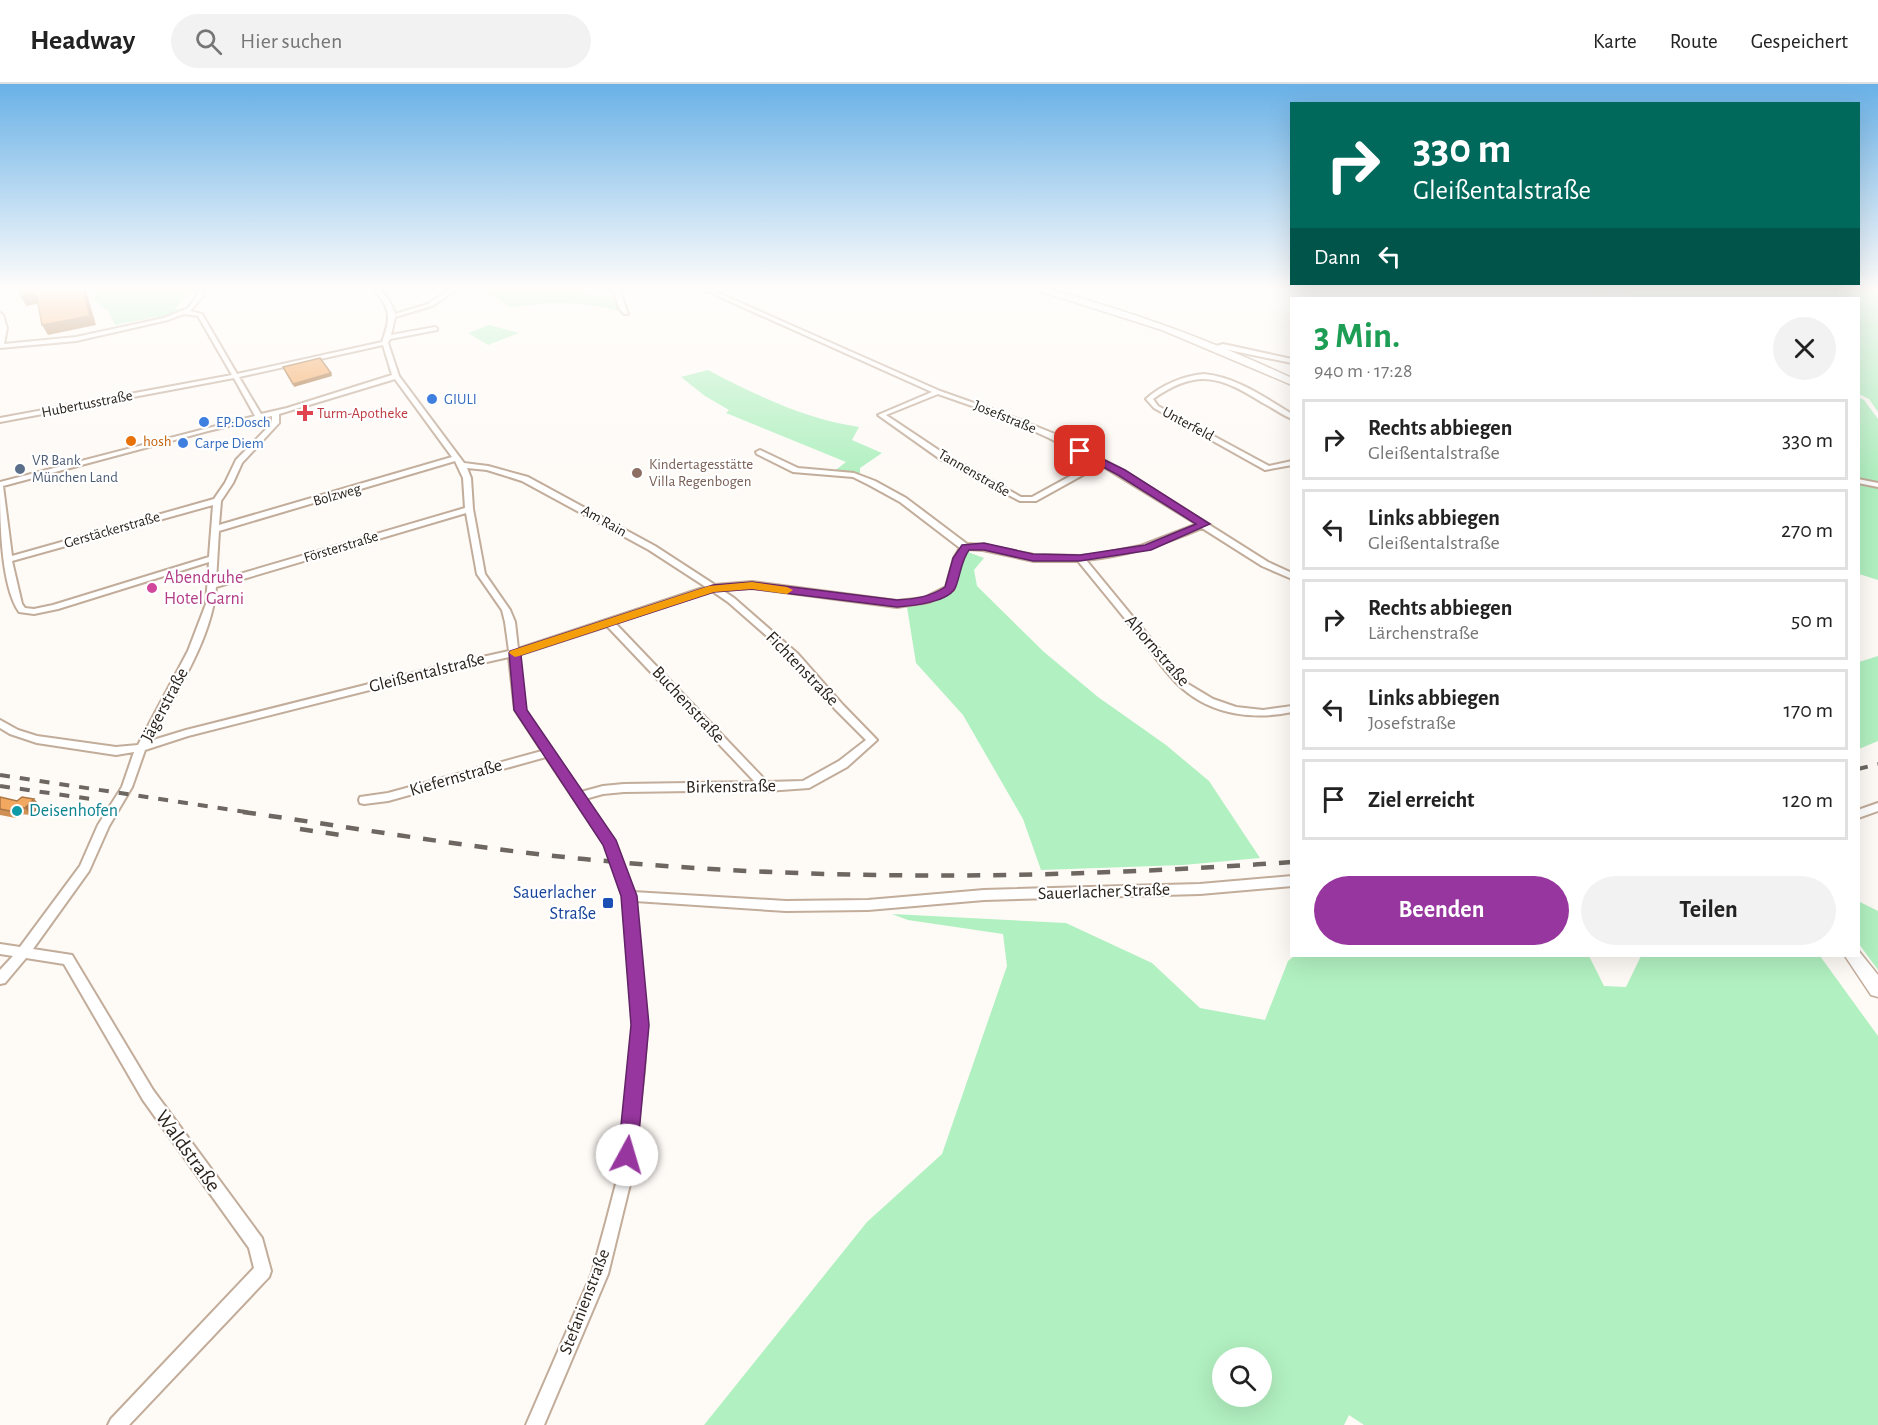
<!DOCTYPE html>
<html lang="de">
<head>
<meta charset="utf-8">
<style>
	:root { --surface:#fff; --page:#f2f2f2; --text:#222; --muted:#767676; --line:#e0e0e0; --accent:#96369e }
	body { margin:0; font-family:"Alegreya Sans",sans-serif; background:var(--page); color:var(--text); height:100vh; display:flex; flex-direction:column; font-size:22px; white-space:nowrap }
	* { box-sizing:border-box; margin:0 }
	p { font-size:20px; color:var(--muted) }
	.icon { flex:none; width:33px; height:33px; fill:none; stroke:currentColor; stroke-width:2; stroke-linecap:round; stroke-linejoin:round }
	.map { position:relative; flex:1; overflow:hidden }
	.details { position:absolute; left:1290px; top:213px; width:570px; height:660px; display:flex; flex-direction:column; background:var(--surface); border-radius:0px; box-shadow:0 6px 24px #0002 }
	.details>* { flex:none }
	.hud { position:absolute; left:1290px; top:18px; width:570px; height:183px; border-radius:0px; box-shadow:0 6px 24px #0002; background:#00695c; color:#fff; overflow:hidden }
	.buttons { position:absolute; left:1212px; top:1263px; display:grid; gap:12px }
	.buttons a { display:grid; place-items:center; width:60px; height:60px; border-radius:50%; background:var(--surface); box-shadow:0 6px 24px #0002; font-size:30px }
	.pin { position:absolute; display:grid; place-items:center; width:51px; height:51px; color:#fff; margin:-26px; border-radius:12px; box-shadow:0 3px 9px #0006 }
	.me { position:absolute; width:66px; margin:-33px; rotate:6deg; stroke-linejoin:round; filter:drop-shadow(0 0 4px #0008) }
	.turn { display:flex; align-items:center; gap:21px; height:126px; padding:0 24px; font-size:27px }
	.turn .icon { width:78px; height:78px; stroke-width:2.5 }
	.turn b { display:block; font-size:42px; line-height:51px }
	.then { display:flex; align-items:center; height:57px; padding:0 24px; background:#0003; gap:12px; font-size:22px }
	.round { display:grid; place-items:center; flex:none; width:63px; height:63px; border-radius:32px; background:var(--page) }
	.head { display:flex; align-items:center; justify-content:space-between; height:102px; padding:0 24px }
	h1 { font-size:36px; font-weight:700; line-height:45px; color:#1e9e55 }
	.primary-button { display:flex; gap:12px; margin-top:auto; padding:12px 24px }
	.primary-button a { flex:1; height:69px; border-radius:36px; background:var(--accent); color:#fff; font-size:24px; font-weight:700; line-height:69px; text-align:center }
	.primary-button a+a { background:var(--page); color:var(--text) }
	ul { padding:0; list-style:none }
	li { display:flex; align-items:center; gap:18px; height:81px; margin:0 12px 9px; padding:0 12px; border:3px solid var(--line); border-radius:0px }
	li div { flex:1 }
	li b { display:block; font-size:22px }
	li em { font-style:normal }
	header { display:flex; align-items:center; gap:36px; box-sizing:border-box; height:84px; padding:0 30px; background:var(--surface); border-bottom:2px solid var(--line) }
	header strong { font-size:28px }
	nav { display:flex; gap:33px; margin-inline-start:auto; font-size:21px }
	.search { width:420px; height:54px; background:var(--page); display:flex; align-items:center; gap:15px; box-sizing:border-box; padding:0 21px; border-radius:33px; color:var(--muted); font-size:22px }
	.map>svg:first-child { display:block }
	.green { fill:#b1f0c0; fill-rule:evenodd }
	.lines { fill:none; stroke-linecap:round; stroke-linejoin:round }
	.street-casing { stroke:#c2ac9a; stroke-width:4 }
	.secondary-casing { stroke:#c2ac9a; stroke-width:3 }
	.street { fill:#fff; fill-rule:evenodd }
	.secondary { fill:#fff; fill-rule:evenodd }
	.rail-far1 { stroke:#6e6761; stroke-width:4; stroke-dasharray:10 10; stroke-linecap:butt }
	.rail { stroke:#6e6761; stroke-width:4.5; stroke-dasharray:13 13; stroke-linecap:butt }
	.wall { fill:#d19053 }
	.shaded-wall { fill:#aa7644 }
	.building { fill:#f3a861; stroke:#aa7644; stroke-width:1.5 }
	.route { fill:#96369e; stroke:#622367; stroke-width:1.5 }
	.slow { fill:#f59e0b }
	.shop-dot { fill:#3f7fe0; stroke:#fff; stroke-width:2 }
	.health-dot { fill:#e0444e; stroke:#fff; stroke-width:2 }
	.food-dot { fill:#e8710a; stroke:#fff; stroke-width:2 }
	.service-dot { fill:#5c6f8a; stroke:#fff; stroke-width:2 }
	.education-dot { fill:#8d6e63; stroke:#fff; stroke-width:2 }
	.hotel-dot { fill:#d1479c; stroke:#fff; stroke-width:2 }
	.culture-dot { fill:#0f9aa8; stroke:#fff; stroke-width:2 }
	.transit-dot { fill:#1a4fb4; stroke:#fff; stroke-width:2 }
	.labels { text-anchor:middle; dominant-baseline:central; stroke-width:4.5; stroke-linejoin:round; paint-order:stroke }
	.far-shop-label { font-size:15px; fill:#366cbe; stroke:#fff; text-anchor:start }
	.far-street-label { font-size:15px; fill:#2b231c; stroke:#fff }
	.far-health-label { font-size:15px; fill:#be3a42; stroke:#fff; text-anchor:start }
	.far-food-label { font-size:15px; fill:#c56008; stroke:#fff; text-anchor:start }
	.far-service-label { font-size:15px; fill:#4e5e75; stroke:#fff; text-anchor:start }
	.far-education-label { font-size:15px; fill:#785e54; stroke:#fff; text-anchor:start }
	.hotel-label { font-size:18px; fill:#b23c85; stroke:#fff; text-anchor:start }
	.street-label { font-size:18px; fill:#2b231c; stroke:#fff }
	.culture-label { font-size:18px; fill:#0d838f; stroke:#fff; text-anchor:start }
	.transit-label { font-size:18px; fill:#164399; stroke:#fff; text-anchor:end }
	.near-street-label { font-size:21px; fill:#2b231c; stroke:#fff }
</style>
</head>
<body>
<header>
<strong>Headway</strong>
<div class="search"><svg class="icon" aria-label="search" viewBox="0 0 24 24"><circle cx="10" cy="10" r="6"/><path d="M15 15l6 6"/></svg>Hier suchen</div>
<nav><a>Karte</a><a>Route</a><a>Gespeichert</a></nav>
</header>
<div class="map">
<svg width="1878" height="1341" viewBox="0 0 1878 1341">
	<rect width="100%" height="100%" fill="#fefaf6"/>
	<g class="green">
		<path d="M109 204H196V209L186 210 176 225H185L160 235 156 233 115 241 108 227 94 216 96 206Z"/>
		<path d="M472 204H587L586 210 617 214 620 227C583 218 549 216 512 224L492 212Z"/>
		<path d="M1596 204H1878V328L1869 315 1859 310 1858 214H1639L1616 207H1607L1611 210 1605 212 1586 209Z"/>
		<path d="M489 241 519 249 488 261 468 249Z"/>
		<path d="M708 286C755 311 806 335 859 343L852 356 882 369 860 384V389L833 388 846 378 726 329 729 326 705 312 681 293Z"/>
		<path d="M1858 313 1864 316 1878 335V399L1859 395Z"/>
		<path d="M1858 399 1878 403V496L1859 490Z"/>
		<path d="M965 467 984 474 974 486 977 502 1044 568 1098 613 1166 661 1209 697 1260 774 1183 781 1041 786 1023 735 963 631 916 579 907 523C921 520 947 518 954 504 959 495 959 479 965 467Z"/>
		<path d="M1878 572V657L1859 665V578Z"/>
		<path d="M1858 817 1878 827V886L1859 860Z"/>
		<path d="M892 830 1066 839 1152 879 1200 924 1265 936 1288 877 1294 872H1589L1604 902 1626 903 1641 872H1820L1878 952V1341H1364L1349 1331 1344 1341H704L867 1138 942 1070 1007 882 1003 850 908 836ZM1222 1274H1262V1312H1222Z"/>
	</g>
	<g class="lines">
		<defs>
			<g id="street">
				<path d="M197 204H203V212L190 227 202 230 237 290 382 258C392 231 390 225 373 204H379C386 212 392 219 395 230L428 220 452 204H459L432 222 395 233 391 251 435 243 437 244V246L390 255 388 259 399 292 464 379 488 382 528 393 655 462 715 501 752 498 897 517 924 514 946 503 954 474 960 464 900 418 869 401 853 393 793 388 757 370 756 368 760 366 798 384 854 389 875 397 906 414 967 460 983 461 1034 471 1081 472 1101 470 1140 462 1197 440 1101 381 1036 417H1020L940 375 878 331 932 308 700 204H707L940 307 1005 330 1055 350 1124 387 1268 478 1292 489V495L1262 482 1202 444C1165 460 1127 472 1086 476L1188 600 1213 615 1236 623 1263 626 1292 622V628C1254 636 1213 631 1183 605 1168 593 1154 571 1142 556 1121 529 1099 503 1078 477H1034L983 466 968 465 962 474 953 506 929 518 897 523 752 504 722 506 734 514 798 570 843 621 877 656 847 683 809 704 766 707 762 706 624 708 603 710 585 715 616 760 633 808 786 817 868 816 984 806 1200 800 1292 792V802L1200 810 984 816 868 826 786 827 635 817 647 941 644 986 632 1092 608 1190 544 1341H526L592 1189 606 1138 618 1092 630 986 633 941 623 812 605 761 546 673 388 717 364 720 360 719 359 716 360 713 388 709 542 667 515 626 509 573 429 591 188 652 145 666 132 703 109 742 89 787 33 865 72 871 153 1006 262 1154 271 1187 269 1193 129 1341H108L111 1335 254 1184 249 1164 143 1016 64 880 26 874 5 899 0 900V886L13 872 0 870V860L20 863 80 782 98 741 122 703 134 668 116 671 37 659 10 650 0 644V636L18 646 37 652 116 663 138 661 188 567 206 520 209 478 58 525 34 530 19 528C0 500 0 432 0 398L255 332 234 294 0 338V334L232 291 198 232 184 230 168 236 76 257 0 264V229L3 231 7 244 4 260 76 253 164 234 188 224 197 212ZM383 261 392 291 287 324 261 330 239 293ZM395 295 452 373 219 441 221 417 233 399 242 379 279 339V330ZM938 310 1001 332 1049 354 1096 378 1032 413H1021L946 371 886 331ZM272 332V339L236 376 225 399 214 415 12 472 3 402 208 347ZM455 377 463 394 465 424 216 497 219 447ZM467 384 487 386 522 397 649 466 706 503 518 565 515 538 510 526 485 490 473 425 471 394ZM213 421 209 473 53 521 34 525 25 524 22 520 12 477ZM466 429 477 490 502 526 505 538 509 567 429 585 186 646 150 657C174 611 212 556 216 503ZM712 507 728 518 792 574 835 625 866 656 839 677 803 697 767 698 615 539ZM607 542 755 698 624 700 603 702 581 708 525 626 518 571Z"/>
				<path d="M609 204 619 205 628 230H624L619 224 614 207Z"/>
				<path d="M1223 260 1292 275V279L1214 263Z"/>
				<path d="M1204 290C1236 293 1264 313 1292 330V335C1282 331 1273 324 1263 319 1220 292 1197 284 1153 315L1158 322 1269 382 1292 377V381L1265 386 1154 324 1146 315C1161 301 1183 292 1204 290Z"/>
				<path d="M1858 395 1878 399V403L1858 399Z"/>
				<path d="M1878 719V727L1858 734V726Z"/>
			</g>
			<g id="secondary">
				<path d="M1030 204C1051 203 1073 212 1093 218 1161 238 1227 264 1292 294V301L1162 246Z"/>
				<path d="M1858 866 1878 891V913L1871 911 1845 872H1858Z"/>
			</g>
		</defs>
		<use href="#street" class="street-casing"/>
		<use href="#secondary" class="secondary-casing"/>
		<use href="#street" class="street"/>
		<use href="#secondary" class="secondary"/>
		<g class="rail-far1">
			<path d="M1858 685 1878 680"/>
			<path d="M0 691 253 729"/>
			<path d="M0 702 98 716"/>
		</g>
		<g class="rail">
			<path d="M243 728C357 744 470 764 584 775 819 798 1056 795 1292 778"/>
			<path d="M300 745 347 752"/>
		</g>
	</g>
	<path class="wall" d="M0 713 41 722 31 731 20 730 16 734 0 731Z"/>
	<g class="shaded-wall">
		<path d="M83 204H85L86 206 96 241 48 251 42 241Z"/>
		<path d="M36 210 42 219 26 222 21 212Z"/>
		<path d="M331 289 332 292 294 303 293 300Z"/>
		<path d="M34 715 41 722 31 731 25 724Z"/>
		<path d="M14 723 20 730 16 734 10 727Z"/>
	</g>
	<g class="building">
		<path d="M19 204H83L90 232 42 241 36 210 21 212Z"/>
		<path d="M320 274 331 289 293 300 283 283Z"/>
		<path d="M0 713 17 717 22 713 34 715 25 724 14 723 10 727 0 725Z"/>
	</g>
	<linearGradient id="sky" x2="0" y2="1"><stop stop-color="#69b1e7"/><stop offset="0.52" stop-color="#fffdfb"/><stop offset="1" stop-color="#fffdfb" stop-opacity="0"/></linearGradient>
	<rect width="1878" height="392" fill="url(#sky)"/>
	<path class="route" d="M1080 364 1125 386 1210 440 1151 466 1080 477H1033L984 466H969C961 477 961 489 956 502 951 518 912 522 897 523L752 505 714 508 521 571 527 626 616 756 637 812 649 941 637 1071 634 1077 627 1080 621 1077 618 1071 631 941 621 812 603 761 514 626 509 569 510 567 713 501 752 498 897 516C914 515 930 513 945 503L953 474 962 461 984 459 1033 470 1080 471 1145 461 1196 440 1118 391 1077 369 1076 367Z"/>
	<path class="slow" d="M752 498 787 503 793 506 787 510 752 505 714 508 519 572 515 573 509 569 510 567 709 502Z"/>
	<g class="shop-dot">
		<circle cx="432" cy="315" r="6"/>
		<circle cx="204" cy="338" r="6"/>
		<circle cx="183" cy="359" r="6"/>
	</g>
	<path class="health-dot" d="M302 320h6v6h6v6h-6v6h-6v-6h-6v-6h6z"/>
	<circle class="food-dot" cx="131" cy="357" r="6"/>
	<circle class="service-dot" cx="20" cy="385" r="6"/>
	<circle class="education-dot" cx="637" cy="389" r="6"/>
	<circle class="hotel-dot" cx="152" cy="504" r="6"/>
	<circle class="culture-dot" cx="17" cy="727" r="6"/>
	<rect class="transit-dot" x="602" y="813" width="12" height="12" rx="3"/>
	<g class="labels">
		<g class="far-shop-label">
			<text x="444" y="315">GIULI</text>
			<text x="216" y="338">EP:Dosch</text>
			<text x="195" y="359">Carpe Diem</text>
		</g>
		<g class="far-street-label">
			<text transform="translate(87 320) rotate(-11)">Hubertusstraße</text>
			<text transform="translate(1005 333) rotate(22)">Josefstraße</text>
			<text transform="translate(1188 340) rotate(28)">Unterfeld</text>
			<text transform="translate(974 389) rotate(30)">Tannenstraße</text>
			<text transform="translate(337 411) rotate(-16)">Bolzweg</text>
			<text transform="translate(604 437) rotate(29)">Am Rain</text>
			<text transform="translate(112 446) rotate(-16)">Gerstäckerstraße</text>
			<text transform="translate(341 463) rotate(-17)">Försterstraße</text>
		</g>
		<g class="far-health-label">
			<text x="317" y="329">Turm-Apotheke</text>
		</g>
		<g class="far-food-label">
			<text x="143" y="357">hosh</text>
		</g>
		<g class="far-service-label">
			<text x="32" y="376">VR Bank<tspan x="32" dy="17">München Land</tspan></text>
		</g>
		<g class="far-education-label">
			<text x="649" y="380">Kindertagesstätte<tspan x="649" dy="17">Villa Regenbogen</tspan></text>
		</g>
		<g class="hotel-label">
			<text x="164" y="494">Abendruhe<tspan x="164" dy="21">Hotel Garni</tspan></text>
		</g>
		<g class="street-label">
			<text transform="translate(1157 567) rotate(49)">Ahornstraße</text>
			<text transform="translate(802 585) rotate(46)">Fichtenstraße</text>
			<text transform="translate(427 589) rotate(-14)">Gleißentalstraße</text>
			<text transform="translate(165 621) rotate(-62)">Jägerstraße</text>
			<text transform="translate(688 621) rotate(47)">Buchenstraße</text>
			<text transform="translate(456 694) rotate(-16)">Kiefernstraße</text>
			<text transform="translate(731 703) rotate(-1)">Birkenstraße</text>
			<text transform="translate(1104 808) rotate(-2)">Sauerlacher Straße</text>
			<text transform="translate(585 1218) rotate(-69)">Stefanienstraße</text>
		</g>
		<g class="culture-label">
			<text x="29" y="727">Deisenhofen</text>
		</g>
		<g class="transit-label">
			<text x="596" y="809">Sauerlacher<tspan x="596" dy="21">Straße</tspan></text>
		</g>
		<g class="near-street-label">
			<text transform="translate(188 1067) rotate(54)">Waldstraße</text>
		</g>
	</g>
</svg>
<div class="buttons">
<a><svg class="icon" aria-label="search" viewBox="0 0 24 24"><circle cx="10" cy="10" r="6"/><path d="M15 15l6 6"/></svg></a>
</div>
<div class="pin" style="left:1080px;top:367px;background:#d93025"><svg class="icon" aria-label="arrive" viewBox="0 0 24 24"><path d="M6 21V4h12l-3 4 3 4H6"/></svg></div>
<svg class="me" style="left:627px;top:1071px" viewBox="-20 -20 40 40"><circle r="19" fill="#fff"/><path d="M0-13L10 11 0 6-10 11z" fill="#96369e"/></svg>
<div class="hud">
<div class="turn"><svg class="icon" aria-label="right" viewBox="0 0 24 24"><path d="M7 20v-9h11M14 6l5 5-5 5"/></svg><div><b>330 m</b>Gleißentalstraße</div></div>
<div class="then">Dann<svg class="icon" aria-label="left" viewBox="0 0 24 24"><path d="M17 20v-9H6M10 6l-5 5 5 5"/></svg></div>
</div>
<section class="details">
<div class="head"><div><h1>3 Min.</h1><p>940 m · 17:28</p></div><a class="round"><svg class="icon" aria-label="close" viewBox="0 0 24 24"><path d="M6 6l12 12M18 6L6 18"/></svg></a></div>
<ul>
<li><svg class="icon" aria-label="right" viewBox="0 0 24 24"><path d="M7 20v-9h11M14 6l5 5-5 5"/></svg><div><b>Rechts abbiegen</b><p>Gleißentalstraße</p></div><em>330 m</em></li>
<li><svg class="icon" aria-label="left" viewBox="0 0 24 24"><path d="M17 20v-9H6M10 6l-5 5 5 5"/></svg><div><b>Links abbiegen</b><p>Gleißentalstraße</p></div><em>270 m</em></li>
<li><svg class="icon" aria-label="right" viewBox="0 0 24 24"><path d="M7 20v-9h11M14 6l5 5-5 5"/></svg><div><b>Rechts abbiegen</b><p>Lärchenstraße</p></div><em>50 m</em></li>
<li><svg class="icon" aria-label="left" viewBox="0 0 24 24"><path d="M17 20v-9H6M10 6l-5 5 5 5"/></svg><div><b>Links abbiegen</b><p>Josefstraße</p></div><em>170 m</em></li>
<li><svg class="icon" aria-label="arrive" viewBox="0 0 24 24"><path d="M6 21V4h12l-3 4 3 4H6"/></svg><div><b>Ziel erreicht</b></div><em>120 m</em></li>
</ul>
<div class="primary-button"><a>Beenden</a><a>Teilen</a></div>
</section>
</div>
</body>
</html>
